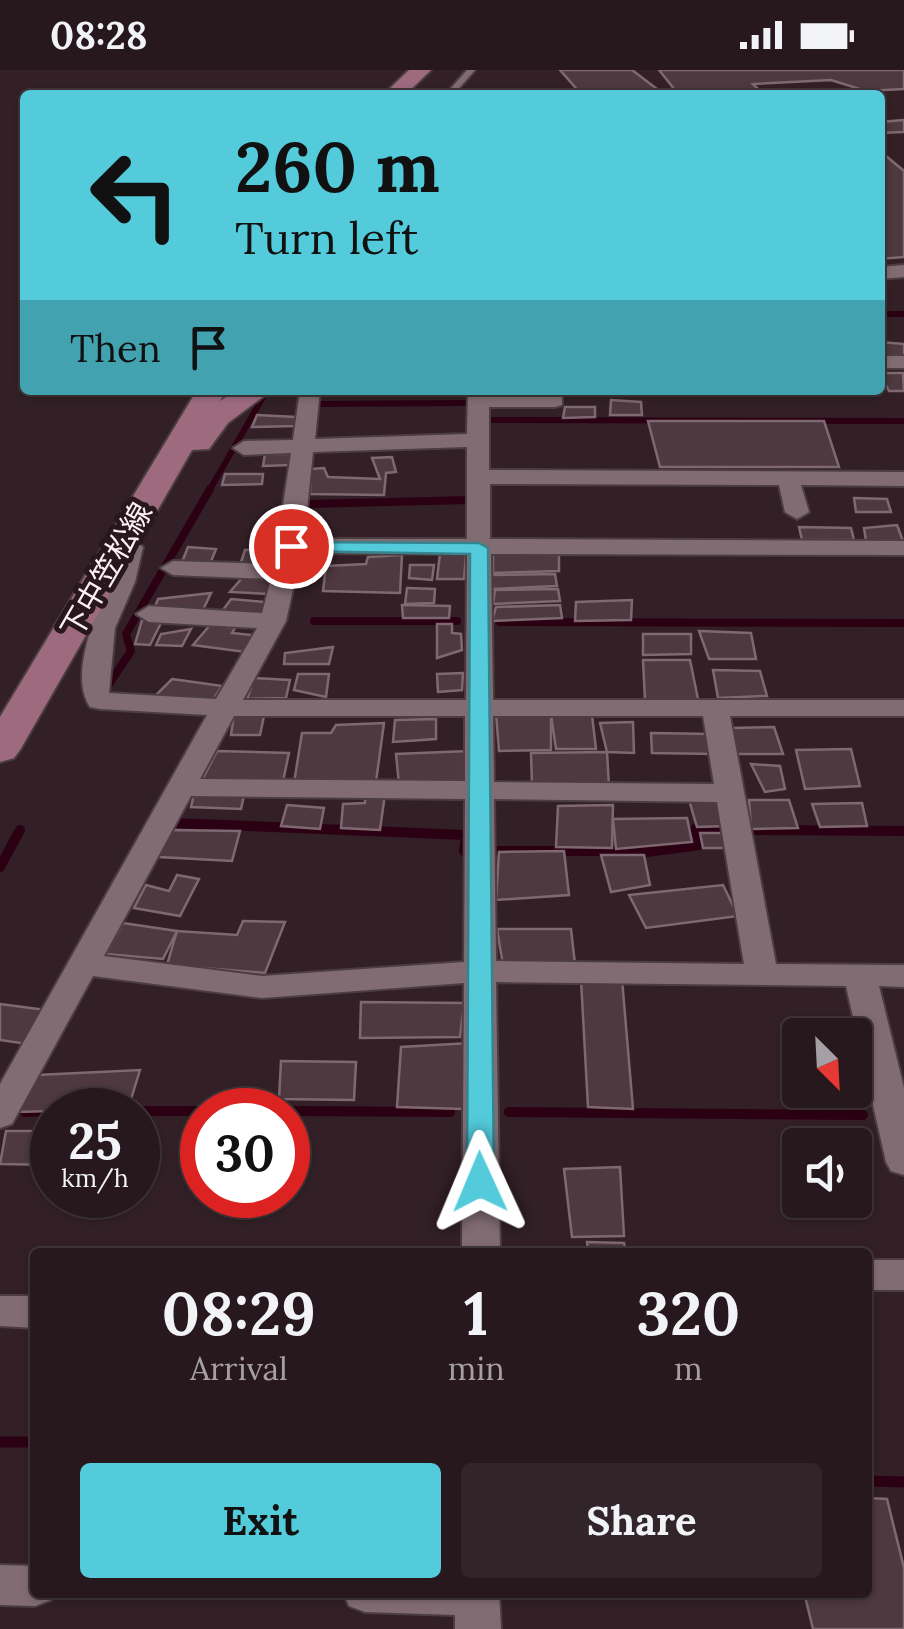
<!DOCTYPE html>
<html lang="en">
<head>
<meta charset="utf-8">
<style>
	:root { --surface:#26181c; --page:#322529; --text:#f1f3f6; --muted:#a4a0a3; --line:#42373b; --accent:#53cbdb }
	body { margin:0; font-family:Lora,"Noto Sans JP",serif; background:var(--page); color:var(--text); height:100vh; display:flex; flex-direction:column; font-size:38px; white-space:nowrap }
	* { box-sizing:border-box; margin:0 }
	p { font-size:32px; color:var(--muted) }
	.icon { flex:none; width:55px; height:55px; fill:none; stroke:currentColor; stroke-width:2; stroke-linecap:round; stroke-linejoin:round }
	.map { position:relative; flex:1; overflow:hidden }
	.panel { position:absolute; left:30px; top:1178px; width:842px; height:350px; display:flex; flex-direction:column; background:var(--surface); border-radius:10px; box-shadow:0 2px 8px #0004,0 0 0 2px var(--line) }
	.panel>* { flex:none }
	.top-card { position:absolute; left:20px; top:20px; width:865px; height:305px; border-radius:10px; box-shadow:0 2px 8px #0004,0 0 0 2px var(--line); background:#53cbdb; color:#111; overflow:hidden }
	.needle { width:65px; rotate:156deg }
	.tools { position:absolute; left:782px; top:948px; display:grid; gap:20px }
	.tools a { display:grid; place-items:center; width:90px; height:90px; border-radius:10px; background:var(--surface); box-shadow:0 2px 8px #0004,0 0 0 2px var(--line); font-size:50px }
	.speed { position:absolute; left:30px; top:1018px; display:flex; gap:20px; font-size:50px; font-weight:700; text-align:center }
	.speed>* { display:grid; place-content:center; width:130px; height:130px; border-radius:50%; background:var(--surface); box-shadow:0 2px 8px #0004,0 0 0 2px var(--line); line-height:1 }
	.speed small { font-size:25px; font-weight:400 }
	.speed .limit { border:15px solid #d22; background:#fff; color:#111 }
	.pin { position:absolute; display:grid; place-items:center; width:85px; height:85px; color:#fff; margin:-42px; border:5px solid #fff; border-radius:50%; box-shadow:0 2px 10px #0007 }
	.me { position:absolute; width:110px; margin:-55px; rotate:359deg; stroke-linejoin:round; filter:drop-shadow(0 0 8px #0008) }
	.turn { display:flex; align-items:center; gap:35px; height:210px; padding:0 50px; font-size:45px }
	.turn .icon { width:130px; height:130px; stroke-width:2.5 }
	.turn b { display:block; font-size:70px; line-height:85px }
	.then { display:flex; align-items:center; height:95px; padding:0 50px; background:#0003; gap:20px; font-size:38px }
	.eta { display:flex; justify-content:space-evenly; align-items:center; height:170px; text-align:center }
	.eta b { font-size:60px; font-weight:700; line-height:70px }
	.action { display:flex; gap:20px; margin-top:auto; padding:20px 50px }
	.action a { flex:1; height:115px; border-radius:10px; background:var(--accent); color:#111; font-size:40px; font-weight:700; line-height:115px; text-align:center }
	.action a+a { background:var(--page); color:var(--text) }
	.status { display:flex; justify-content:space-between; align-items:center; height:70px; padding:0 50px; background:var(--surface); direction:ltr }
	.status svg { height:28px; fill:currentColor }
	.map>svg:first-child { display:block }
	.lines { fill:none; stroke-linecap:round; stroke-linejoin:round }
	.stream-far3 { stroke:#2b0013; stroke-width:6 }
	.stream-far2 { stroke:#2b0013; stroke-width:8 }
	.stream-far1 { stroke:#2b0013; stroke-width:10 }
	.stream { stroke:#2b0013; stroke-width:11 }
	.building { fill:#4d393f; stroke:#7f6970; stroke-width:2.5 }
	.service-casing { stroke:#4b3d41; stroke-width:4 }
	.minor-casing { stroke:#4b3d41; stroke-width:4 }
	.secondary-casing { stroke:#4b3d41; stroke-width:4 }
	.service { fill:#826c73; fill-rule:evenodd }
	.minor { fill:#826c73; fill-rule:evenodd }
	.secondary { fill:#9e6b7e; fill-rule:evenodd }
	.route { fill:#53cbdb; stroke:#36848e; stroke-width:2.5 }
	.labels { text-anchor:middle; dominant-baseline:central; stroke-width:10; stroke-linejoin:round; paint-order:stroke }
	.street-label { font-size:30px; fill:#fdf0f4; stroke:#28171d }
</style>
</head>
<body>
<div class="status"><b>08:28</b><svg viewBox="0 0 49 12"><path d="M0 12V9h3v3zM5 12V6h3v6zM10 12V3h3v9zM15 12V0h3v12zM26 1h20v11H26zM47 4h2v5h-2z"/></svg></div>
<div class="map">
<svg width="904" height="1559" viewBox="0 0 904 1559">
	<rect width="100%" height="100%" fill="#322026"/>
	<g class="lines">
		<g class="stream-far3">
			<path d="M880 244H904"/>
			<path d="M319 334 468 333"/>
			<path d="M491 350 904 351"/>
			<path d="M209 421 267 320"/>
		</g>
		<g class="stream-far2">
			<path d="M307 434 469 430V425"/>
			<path d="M314 551H457"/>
			<path d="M500 552 904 553"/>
			<path d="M107 617 131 581 126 564 210 419"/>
		</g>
		<g class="stream-far1">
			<path d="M174 753 466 765 464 781"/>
			<path d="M749 760 904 761"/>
			<path d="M499 781H619L624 785 700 775 695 759 726 760"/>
			<path d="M0 797 20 760"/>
			<path d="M138 1041H202"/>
			<path d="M288 1041 450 1042"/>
			<path d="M25 1042 52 1041"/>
			<path d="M509 1042 863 1045"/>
		</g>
		<g class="stream">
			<path d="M0 1372H35"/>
			<path d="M868 1411 904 1412"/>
		</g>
	</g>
	<g class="building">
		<path d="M560 0H632L665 25H582Z"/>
		<path d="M659 0H904V19L866 21 831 10 753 14 764 25H679Z"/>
		<path d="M904 50V62L880 63V52Z"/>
		<path d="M880 81 904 101V187L880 189Z"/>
		<path d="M880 272 904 274V286H881Z"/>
		<path d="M880 303H903L904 321H889Z"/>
		<path d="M611 330 641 332 642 345H610Z"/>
		<path d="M565 337H595V347L563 348Z"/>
		<path d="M257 345 296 347V356L252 357Z"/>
		<path d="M648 351H824L839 397H660Z"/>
		<path d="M265 384H292L291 395 263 396Z"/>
		<path d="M392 387 396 402 386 403 384 425 310 424 311 399 324 398 328 407 380 409 372 388Z"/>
		<path d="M225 404H263L262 414 222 415Z"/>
		<path d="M854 428 887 429 891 442H856Z"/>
		<path d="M897 455 903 471H866L864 458Z"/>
		<path d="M799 457 851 458 854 470H802Z"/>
		<path d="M188 477 216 479 210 494 182 492Z"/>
		<path d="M245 480H277V493L240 495Z"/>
		<path d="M440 483 466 485 464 509H437Z"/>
		<path d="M493 484 559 485V501L493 503Z"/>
		<path d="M402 485 400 523 323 521 326 496 366 494 368 487Z"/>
		<path d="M410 495H434L432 510 409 508Z"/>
		<path d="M555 504 557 516 491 519 492 505Z"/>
		<path d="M242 508 274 510 269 524 230 522Z"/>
		<path d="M407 518 435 519 434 533 405 534Z"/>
		<path d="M558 519 560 531 493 534 495 520Z"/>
		<path d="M211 523 203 540 155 537 158 529Z"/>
		<path d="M231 529 265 532 261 546 220 544Z"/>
		<path d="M632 530 631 550 575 551 576 532Z"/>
		<path d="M402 535 450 536 449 548H403Z"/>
		<path d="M560 535 562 548 492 551 496 537Z"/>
		<path d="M142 550 162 551 150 575 135 574Z"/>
		<path d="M437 554H452V563L461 564 462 580 437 588Z"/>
		<path d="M210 555 235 558 232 563 260 566 245 582 193 575Z"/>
		<path d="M191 559 182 576 156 575 161 564Z"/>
		<path d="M699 561 751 563 756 589H709Z"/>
		<path d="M643 564H691V584L643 585Z"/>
		<path d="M333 577 329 594H284L285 583Z"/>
		<path d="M643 590H690L698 629 645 630Z"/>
		<path d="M713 600 760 601 767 626 718 628Z"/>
		<path d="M463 603 462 620 438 622 437 604Z"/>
		<path d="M298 604H329L326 627 294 620Z"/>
		<path d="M254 608 290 610 286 628 247 629Z"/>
		<path d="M172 609 222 616 213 630 156 625Z"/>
		<path d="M551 642V680L499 681 496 643Z"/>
		<path d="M234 644 264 646 260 665H231Z"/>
		<path d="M551 645H592L596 679H556Z"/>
		<path d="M436 649V669L393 672 395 650Z"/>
		<path d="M633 652 634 683 607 682 600 653Z"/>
		<path d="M384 653 376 712 294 713 302 663H331L336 655Z"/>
		<path d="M774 657 783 684H733L731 658Z"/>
		<path d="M651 663 711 664 714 684 652 683Z"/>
		<path d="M851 679 860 716 805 719 796 680Z"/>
		<path d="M217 681 289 683 283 711 201 712Z"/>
		<path d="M468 681 467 715 399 714 396 684Z"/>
		<path d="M607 682 609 716H532L531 683Z"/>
		<path d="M751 694 780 696 785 719 765 722Z"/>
		<path d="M195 720 245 721 241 739 191 737Z"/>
		<path d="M365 723 385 724 380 760 341 758 343 734 365 733Z"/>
		<path d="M723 729 728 756 697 757 689 730Z"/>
		<path d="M749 730H789L798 758 751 759Z"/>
		<path d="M862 733 867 756 820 757 812 734Z"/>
		<path d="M287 735 324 738 320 759 281 756Z"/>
		<path d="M613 735 612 778 556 777 558 736Z"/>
		<path d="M687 748 692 772 616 779 613 749Z"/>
		<path d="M168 760 240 761 232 791 159 787Z"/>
		<path d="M700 763H729L734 778H703Z"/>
		<path d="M564 781 569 825 496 830 499 782Z"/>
		<path d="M601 785H644L650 815 611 822Z"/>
		<path d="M177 805 199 809 180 846 134 838 146 815 169 821Z"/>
		<path d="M723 815 738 846 646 858 629 825Z"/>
		<path d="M243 851 285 852 265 903 167 895 177 861 237 865Z"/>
		<path d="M123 853 177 861 163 889 106 884Z"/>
		<path d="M497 859H571L575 894 503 895Z"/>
		<path d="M622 909 633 1039 588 1037 581 910Z"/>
		<path d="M361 932 464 933 460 967 360 968Z"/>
		<path d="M0 934 46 940 27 974 0 970Z"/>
		<path d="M470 973 463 1039 397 1037 401 977Z"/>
		<path d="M281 991 356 992 354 1030 279 1029Z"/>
		<path d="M140 1000 128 1039 17 1042 37 1005Z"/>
		<path d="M6 1061H52V1095L0 1094Z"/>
		<path d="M620 1097 624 1166 572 1167 564 1099Z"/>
		<path d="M587 1172 624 1173 626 1182H588Z"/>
		<path d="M868 1428 887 1429 904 1498V1559H813L804 1522H868Z"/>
	</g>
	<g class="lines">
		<defs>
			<path id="service" d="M467 0H475L453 25H445Z"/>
			<g id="minor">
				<path d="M904 195V207L880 209V197Z"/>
				<rect x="880" y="286" width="24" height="12"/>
				<path d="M300 320H320L315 369 467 364 468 320 562 327V335L555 337H489V400L904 402V416L801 415 809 442 797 449 785 442 779 415 490 414V469L904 471V485L491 484 493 630H904V646H730L776 894 904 895V917L879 916 904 1018V1105L891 1101 886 1092 846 916 496 912 500 1182H462L464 913 262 928 93 906 12 1054 0 1058V1014L207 645 100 639 90 637C64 598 109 520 119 478L112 470 124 463 143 477 135 512 115 558 109 623 216 629 257 558 149 552 136 544 149 536 262 543 271 509 173 505 161 498 173 491 274 494 291 383 244 385 233 378 244 371 293 370ZM467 377V469H304L313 382ZM301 483 467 484 466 630H243L286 551ZM234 646H465V711L200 709ZM493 646H703L714 714 494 712ZM191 726 465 729 464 892 262 906 104 886ZM494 729 717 732 744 894 496 891Z"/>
				<rect x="868" y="1190" width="36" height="30"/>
				<path d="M0 1226H35V1258L0 1256Z"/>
				<path d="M0 1495 35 1496V1522H54L51 1530 35 1536 0 1535Z"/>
				<path d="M343 1522H499L501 1559H455V1545L365 1542 349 1536Z"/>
			</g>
			<g id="secondary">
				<path d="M409 0H431L405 25H383Z"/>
				<path d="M197 320H227L220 331 237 320H272L228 353 209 379 192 380 20 680 14 688 0 692V647Z"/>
			</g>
		</defs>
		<use href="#service" class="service-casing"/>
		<use href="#minor" class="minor-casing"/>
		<use href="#secondary" class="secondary-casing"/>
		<use href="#service" class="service"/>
		<use href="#minor" class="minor"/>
		<use href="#secondary" class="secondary"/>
	</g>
	<path class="route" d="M285 472 479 473 488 478 494 1112 490 1119 480 1122 467 1112 470 484 291 481 285 480Z"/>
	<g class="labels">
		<g class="street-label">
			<text transform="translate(106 500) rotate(-60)">下中笠松線</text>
		</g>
	</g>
</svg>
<div class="tools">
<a><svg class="needle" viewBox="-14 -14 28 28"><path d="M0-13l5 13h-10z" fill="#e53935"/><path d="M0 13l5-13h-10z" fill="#a4a0a3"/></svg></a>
<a><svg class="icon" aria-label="sound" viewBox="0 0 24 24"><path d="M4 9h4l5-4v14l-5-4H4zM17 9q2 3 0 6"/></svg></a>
</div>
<div class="speed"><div>25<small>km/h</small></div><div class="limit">30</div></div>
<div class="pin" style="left:291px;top:476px;background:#d93025"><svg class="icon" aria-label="arrive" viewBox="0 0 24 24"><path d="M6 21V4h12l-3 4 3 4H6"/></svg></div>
<svg class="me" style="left:480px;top:1112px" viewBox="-20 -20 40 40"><path d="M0-17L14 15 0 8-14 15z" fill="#53cbdb" stroke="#fff" stroke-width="4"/></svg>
<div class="top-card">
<div class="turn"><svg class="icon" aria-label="left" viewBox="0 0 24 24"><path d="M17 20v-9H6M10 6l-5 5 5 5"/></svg><div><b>260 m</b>Turn left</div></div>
<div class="then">Then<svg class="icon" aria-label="arrive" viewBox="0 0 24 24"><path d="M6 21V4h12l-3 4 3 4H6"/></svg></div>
</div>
<section class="panel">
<div class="eta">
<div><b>08:29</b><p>Arrival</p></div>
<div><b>1</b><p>min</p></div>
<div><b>320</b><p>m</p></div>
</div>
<div class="action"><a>Exit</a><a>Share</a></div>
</section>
</div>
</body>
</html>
